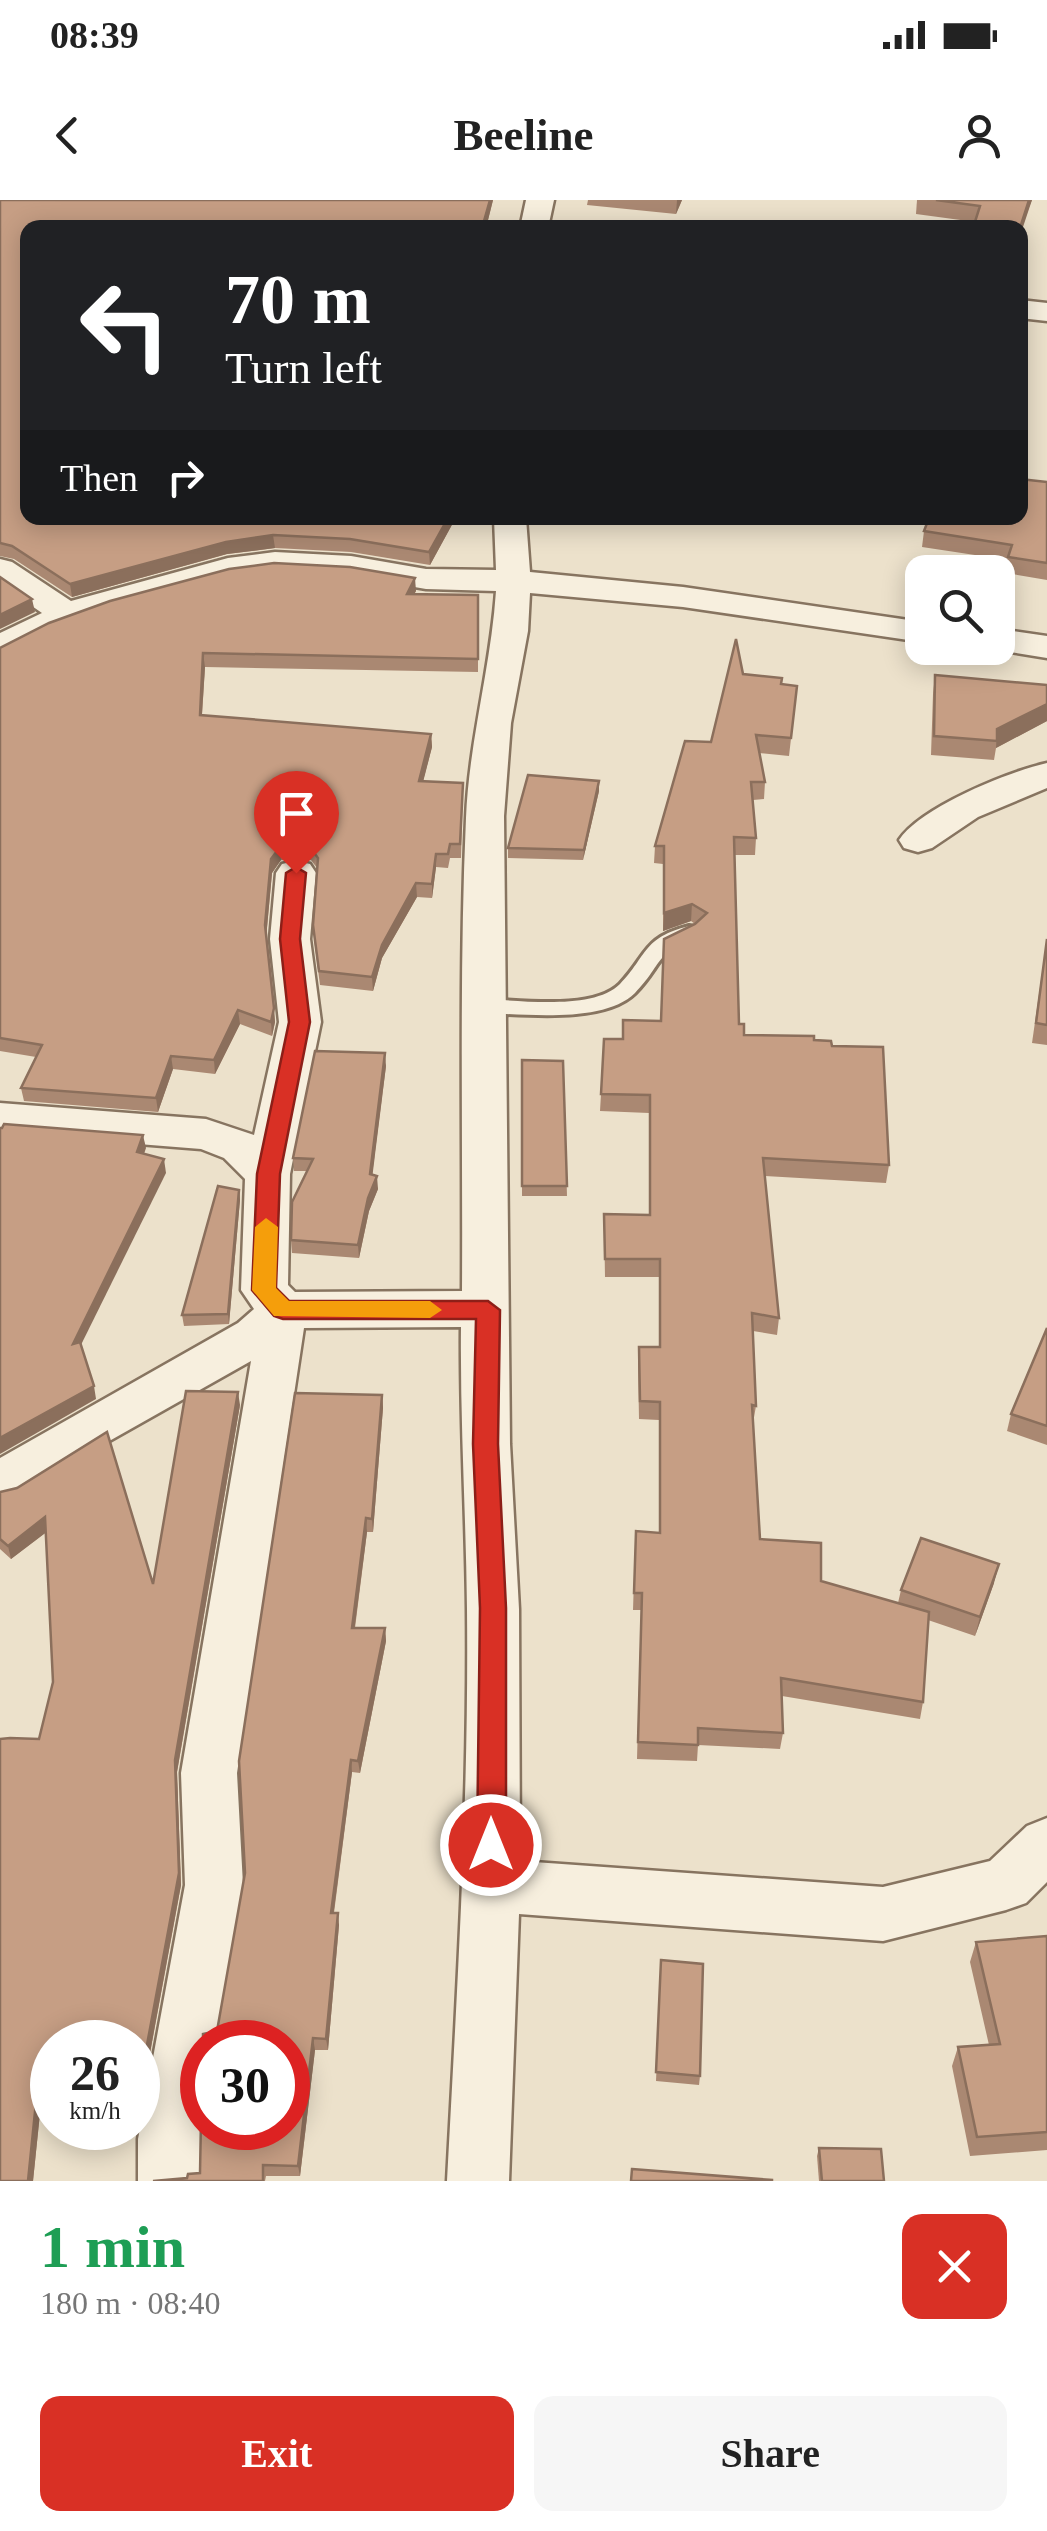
<!DOCTYPE html>
<html lang="en">
<head>
<meta charset="utf-8">
<style>
	:root { --surface:#fff; --page:#f6f6f6; --text:#222; --muted:#767676; --accent:#d93025 }
	body { margin:0; font-family:Georgia,serif; background:var(--page); color:var(--text); height:100vh; display:flex; flex-direction:column; font-size:38px; white-space:nowrap }
	* { box-sizing:border-box; margin:0 }
	p { font-size:32px; color:var(--muted) }
	.icon { flex:none; width:55px; height:55px; fill:none; stroke:currentColor; stroke-width:2; stroke-linecap:round; stroke-linejoin:round }
	.map { position:relative; height:1981px; overflow:hidden }
	.details { display:flex; flex-direction:column; background:var(--surface); flex:1 }
	.details>* { flex:none }
	.guide { position:absolute; left:20px; top:20px; width:1008px; height:305px; border-radius:20px; box-shadow:0 5px 25px #0003; background:#202124; color:#fff; overflow:hidden }
	.tools { position:absolute; left:905px; top:355px; display:grid; gap:20px }
	.tools a { display:grid; place-items:center; width:110px; height:110px; border-radius:20px; background:var(--surface); box-shadow:0 5px 25px #0003; font-size:50px }
	.speed { position:absolute; left:30px; top:1820px; display:flex; gap:20px; font-size:50px; font-weight:700; text-align:center }
	.speed>* { display:grid; place-content:center; width:130px; height:130px; border-radius:50%; background:var(--surface); box-shadow:0 5px 25px #0003; line-height:1 }
	.speed small { font-size:25px; font-weight:400 }
	.speed .limit { border:15px solid #d22; background:#fff; color:#111 }
	.pin { position:absolute; display:grid; place-items:center; width:85px; height:85px; color:#fff; margin:-102px -42px; border-radius:50% 50% 50% 0; rotate:-45deg; box-shadow:0 0 10px #0007 }
	.pin .icon { rotate:45deg }
	.me { position:absolute; width:110px; margin:-55px; rotate:0deg; stroke-linejoin:round; filter:drop-shadow(0 0 8px #0008) }
	.turn { display:flex; align-items:center; gap:35px; height:210px; padding:0 40px; font-size:45px }
	.turn .icon { width:130px; height:130px; stroke-width:2.5 }
	.turn b { display:block; font-size:70px; line-height:85px }
	.then { display:flex; align-items:center; height:95px; padding:0 40px; background:#0003; gap:20px; font-size:38px }
	.round { display:grid; place-items:center; flex:none; width:105px; height:105px; border-radius:20px; background:var(--page) }
	.summary { display:flex; align-items:center; justify-content:space-between; height:170px; padding:0 40px }
	h1 { font-size:60px; font-weight:800; line-height:75px; color:#1e9e55 }
	.primary-button { display:flex; gap:20px; margin-top:auto; padding:20px 40px }
	.primary-button a { flex:1; height:115px; border-radius:20px; background:var(--accent); color:#fff; font-size:40px; font-weight:800; line-height:115px; text-align:center }
	.primary-button a+a { background:var(--page); color:var(--text) }
	.status { display:flex; justify-content:space-between; align-items:center; height:70px; padding:0 50px; background:var(--surface); direction:ltr }
	.status svg { height:28px; fill:currentColor }
	header { display:flex; justify-content:space-between; align-items:center; height:130px; padding:0 40px; background:var(--surface); font-size:45px; font-weight:800 }
	.map>svg:first-child { display:block }
	.lines { fill:none; stroke-linecap:round; stroke-linejoin:round }
	.service-casing { stroke:#877460; stroke-width:6 }
	.minor-casing { stroke:#877460; stroke-width:5 }
	.service { fill:#f7efde; fill-rule:evenodd }
	.minor { fill:#f7efde; fill-rule:evenodd }
	.wall { fill:#aa8872 }
	.shaded-wall { fill:#8b6f5c }
	.building { fill:#c69e84; stroke:#8b6f5c; stroke-width:2.5 }
	.route { fill:#d93025; stroke:#8d1f18; stroke-width:2.5 }
	.slow { fill:#f59e0b }
</style>
</head>
<body>
<div class="status"><b>08:39</b><svg viewBox="0 0 49 12"><path d="M0 12V9h3v3zM5 12V6h3v6zM10 12V3h3v9zM15 12V0h3v12zM26 1h20v11H26zM47 4h2v5h-2z"/></svg></div>
<header><svg class="icon" aria-label="back" viewBox="0 0 24 24"><path d="M15 5l-7 7 7 7"/></svg>Beeline<svg class="icon" aria-label="person" viewBox="0 0 24 24"><circle cx="12" cy="8" r="4"/><path d="M4 21q1-7 8-7t8 7"/></svg></header>
<div class="map">
<svg width="1047" height="1981" viewBox="0 0 1047 1981">
	<rect width="100%" height="100%" fill="#ece1cb"/>
	<g class="lines">
		<defs>
			<path id="service" d="M689 726 696 727 699 732 696 737C652 756 663 764 635 793 604 824 523 814 483 813L473 806 483 799C519 800 593 811 620 784 648 755 642 738 689 726Z"/>
			<g id="minor">
				<path d="M526 0H554L548 28H520Z"/>
				<path d="M1020 100 1047 103V121L1020 118Z"/>
				<path d="M494 318H526L530 372 683 387 922 422V442L683 407 530 393 528 431 511 523 504 616 510 1244 519 1409 520 1661 883 1687 990 1661 1027 1626 1047 1618V1682L1026 1703 1006 1710 883 1741 519 1714 509 1981H447C457 1791 469 1600 467 1409 466 1315 460 1221 461 1127L304 1128 237 1573 243 1685 216 1842H202L200 1981H138V1939L185 1685 181 1573 251 1161 65 1266 18 1298 0 1304V1258L238 1123 254 1109 241 1090 245 979 224 958 201 949 0 933V903L206 919 254 935 279 822 270 739 276 673 282 664 296 661 310 664 316 673 310 739 321 822 290 974 288 1085 295 1092 462 1091C463 934 459 775 466 618 469 541 491 467 496 391L426 389 351 376 275 372 230 378 111 410 50 433 0 459V433L42 413 0 384V359L12 362 71 401 228 358 275 352 351 356 426 369 496 370Z"/>
				<path d="M998 429 1047 436V458L986 448H998Z"/>
				<path d="M1047 563V588L978 617 932 648 918 652 904 648 899 640C921 607 1008 572 1047 563Z"/>
			</g>
		</defs>
		<use href="#service" class="service-casing"/>
		<use href="#minor" class="minor-casing"/>
		<use href="#service" class="service"/>
		<use href="#minor" class="minor"/>
	</g>
	<g class="wall">
		<path d="M0 0H493L486 28H28L454 321 430 365 351 352 275 348 227 354 72 397 14 359 0 356Z"/>
		<path d="M588 0H682L676 14 587 5Z"/>
		<path d="M917 0H1032L1020 28 916 14Z"/>
		<path d="M1047 282V380L1006 373 1008 360 922 347 924 331Z"/>
		<path d="M416 391 414 394 478 395V472L205 467 202 515 431 534 432 547 423 581 463 583 461 658H450L448 668 436 667 432 698 417 697 382 758 373 791 320 785 314 739 317 668 311 660H281L272 673 266 738 275 822 272 836 240 824 215 874 173 869 158 912 24 901 21 888 36 857 0 851V448Z"/>
		<path d="M743 474 781 484 797 486 789 556 759 553 765 582 764 599 753 600 756 638 755 655H735L739 824 744 835 814 840 832 846 889 965 886 983 765 976 779 1118 777 1135 753 1131 756 1206 753 1223 760 1339 821 1381 898 1403 901 1390 994 1383 975 1436 928 1420 923 1502 920 1519 782 1496 783 1533 780 1549 698 1545 697 1561 637 1559 641 1410H633L635 1348 659 1333V1220L639 1219 638 1164 639 1147H659V1077H605L604 1014 649 1015V913L600 911 601 894 622 839 661 821 695 724 691 721 663 731V664L654 663 655 646 711 542Z"/>
		<path d="M935 475 1047 485V521L996 548 994 560 931 555 933 494Z"/>
		<path d="M599 581V591L583 660 508 658V648Z"/>
		<path d="M1047 738V845L1032 843Z"/>
		<path d="M522 860 563 861 567 996H522Z"/>
		<path d="M386 866 372 975 378 989 369 1011 359 1058 292 1053 291 1040 307 971H294L293 958Z"/>
		<path d="M239 990 240 1000 229 1124 184 1126 182 1115Z"/>
		<path d="M1047 1128V1245L1007 1231 1011 1214Z"/>
		<path d="M382 1195 383 1208 373 1332H367L355 1428H385L386 1441 360 1573 352 1572 334 1713 339 1725 328 1850H315L300 1976H266L265 1981H153L187 1978 200 1973 217 1831Z"/>
		<path d="M240 1205 177 1572 181 1685 140 1907H138V1842H52V1912L40 1913 33 1981 39 1539 53 1482 46 1332 11 1359 0 1349V1292L153 1384Z"/>
		<path d="M1047 1736V1950L970 1956 952 1866 958 1847 989 1845 970 1762 976 1742Z"/>
		<path d="M661 1760 700 1876 699 1885 656 1881Z"/>
		<path d="M819 1948 884 1981H819L817 1956Z"/>
	</g>
	<g class="shaded-wall">
		<path d="M490 0H493L486 28H482Z"/>
		<path d="M677 0H682L676 14Z"/>
		<path d="M1029 0H1032L1020 36V28Z"/>
		<path d="M448 318H454V321L430 365 429 352Z"/>
		<path d="M273 335 275 348 227 354 72 397 70 384 226 342Z"/>
		<path d="M415 378 416 391 407 407V394Z"/>
		<path d="M32 399 35 412 0 429V415Z"/>
		<path d="M203 453 205 467 201 528 200 515Z"/>
		<path d="M1047 504V521L996 548 997 529Z"/>
		<path d="M431 534 432 547 420 594 419 581Z"/>
		<path d="M599 581V591L583 660 584 650Z"/>
		<path d="M280 647 281 660 272 673 266 739 265 725 271 659Z"/>
		<path d="M436 654V667L432 698V684Z"/>
		<path d="M416 683 417 697 382 758 373 791 372 777 382 745Z"/>
		<path d="M692 704 691 721 663 731 664 713Z"/>
		<path d="M274 808 275 822 272 836 271 822Z"/>
		<path d="M238 810 240 824 215 874 214 860Z"/>
		<path d="M385 853 386 866 371 987 370 974Z"/>
		<path d="M171 856 173 869 158 912 156 898Z"/>
		<path d="M143 935 146 948 140 966 137 952Z"/>
		<path d="M164 959 166 973 75 1157 73 1144Z"/>
		<path d="M377 976 378 989 369 1011 359 1058 358 1045 368 998Z"/>
		<path d="M239 990 240 1000 229 1124 228 1114Z"/>
		<path d="M94 1186 96 1199 0 1254V1238Z"/>
		<path d="M238 1192 240 1205 177 1572 181 1685 140 1907 138 1893 175 1560Z"/>
		<path d="M382 1195 383 1208 373 1332 372 1319Z"/>
		<path d="M45 1317 48 1331 11 1359 8 1346Z"/>
		<path d="M366 1318 367 1332 353 1440 352 1428Z"/>
		<path d="M999 1364 994 1383 975 1436 980 1417Z"/>
		<path d="M385 1428 386 1441 360 1573 358 1561Z"/>
		<path d="M351 1560 352 1572 332 1725 331 1713Z"/>
		<path d="M338 1713 339 1725 328 1850 326 1839Z"/>
		<path d="M313 1838 315 1850 300 1976 298 1966Z"/>
		<path d="M36 1902 40 1913 33 1981H28Z"/>
	</g>
	<g class="building">
		<path d="M0 0H490L482 28H28V318H448L429 352 350 339 273 335 226 342 70 384 12 346 0 343Z"/>
		<path d="M936 0H1029L1020 28H973L980 6Z"/>
		<path d="M1020 279 1047 282V363L1008 357 1012 345 924 331 929 318H1020Z"/>
		<path d="M274 363 350 367 415 378 407 394 478 395V459L203 453 200 515 431 534 419 581 463 583 460 644H450L448 654H436L432 684 416 683 382 745 372 777 319 771 313 725 318 658 310 647H280L271 659 265 725 274 808 271 822 238 810 214 860 171 856 156 898 21 888 42 845 0 838V448L49 423 110 401 229 369Z"/>
		<path d="M0 377 32 399 0 415Z"/>
		<path d="M736 439 743 474 782 478 781 484 797 486 791 538 756 535 765 582H751L756 638 734 637 739 824H744V835L814 836V840L831 841 832 846 883 847 889 965 763 958 779 1118 752 1113 756 1206 752 1205 760 1339 821 1343V1381L929 1412 923 1502 781 1478 783 1533 698 1528V1545L638 1542 642 1393H634L636 1331 660 1333V1202L640 1201 639 1147H660V1059H605L604 1014 650 1015V895L601 894 604 839H623V820L661 821 664 739 695 724 707 713 692 704 664 713V646H655L685 541 711 542Z"/>
		<path d="M935 475 1047 485V504L997 529V541L934 536Z"/>
		<path d="M528 575 599 581 584 650 508 648Z"/>
		<path d="M1047 739V825L1036 823Z"/>
		<path d="M315 851 385 853 370 974 377 976 368 998 358 1045 291 1040 292 1002 313 959 293 958Z"/>
		<path d="M522 860 563 861 567 986H522Z"/>
		<path d="M4 924 143 935 137 952 164 959 73 1144 80 1142 94 1186 0 1238V928H2Z"/>
		<path d="M218 986 239 990 228 1114 182 1115Z"/>
		<path d="M1047 1128V1226L1011 1214Z"/>
		<path d="M186 1191 238 1192 175 1560 179 1673 138 1893V1842H52V1901L36 1902 28 1981H0V1539L10 1538 39 1539 53 1482 45 1317 8 1346 0 1339V1292L17 1288 107 1232 153 1384Z"/>
		<path d="M295 1193 382 1195 372 1319 366 1318 352 1428H385L358 1561 351 1560 331 1713H338L326 1839 313 1838 298 1966 263 1965V1981H153L187 1978 188 1974 200 1973 202 1865V1928H288V1842H203V1834L217 1831 245 1673 239 1561Z"/>
		<path d="M921 1338 999 1364 980 1417 901 1390Z"/>
		<path d="M1047 1736V1932L977 1937 958 1847 1000 1844 976 1742Z"/>
		<path d="M661 1760 703 1764 700 1876 656 1872Z"/>
		<path d="M819 1948 881 1949 884 1981H822Z"/>
		<path d="M632 1969 772 1980V1981H631Z"/>
	</g>
	<path class="route" d="M296 667 306 673 300 739 310 822 280 974 276 1088 289 1101H488L500 1110 498 1244 506 1408V1645L501 1654 491 1658 481 1654 477 1645 480 1408 473 1244 476 1119H283L274 1116 252 1090 257 974 289 822 280 739 286 673Z"/>
	<path class="slow" d="M266 1018 278 1027 276 1088 289 1101H430L442 1110 430 1118 274 1116 252 1090 255 1027Z"/>
</svg>
<div class="tools">
<a><svg class="icon" aria-label="search" viewBox="0 0 24 24"><circle cx="10" cy="10" r="6"/><path d="M15 15l6 6"/></svg></a>
</div>
<div class="speed"><div>26<small>km/h</small></div><div class="limit">30</div></div>
<div class="pin" style="left:296px;top:673px;background:#d93025"><svg class="icon" aria-label="arrive" viewBox="0 0 24 24"><path d="M6 21V4h12l-3 4 3 4H6"/></svg></div>
<svg class="me" style="left:491px;top:1645px" viewBox="-20 -20 40 40"><circle r="17" fill="#d93025" stroke="#fff" stroke-width="3"/><path d="M0-11L8 9 0 5-8 9z" fill="#fff"/></svg>
<div class="guide">
<div class="turn"><svg class="icon" aria-label="left" viewBox="0 0 24 24"><path d="M17 20v-9H6M10 6l-5 5 5 5"/></svg><div><b>70 m</b>Turn left</div></div>
<div class="then">Then<svg class="icon" aria-label="right" viewBox="0 0 24 24"><path d="M7 20v-9h11M14 6l5 5-5 5"/></svg></div>
</div>
</div>
<section class="details">
<div class="summary"><div><h1>1 min</h1><p>180 m · 08:40</p></div><a class="round" style="background:#d93025;color:#fff"><svg class="icon" aria-label="close" viewBox="0 0 24 24"><path d="M6 6l12 12M18 6L6 18"/></svg></a></div>
<div class="primary-button"><a>Exit</a><a>Share</a></div>
</section>
</body>
</html>
